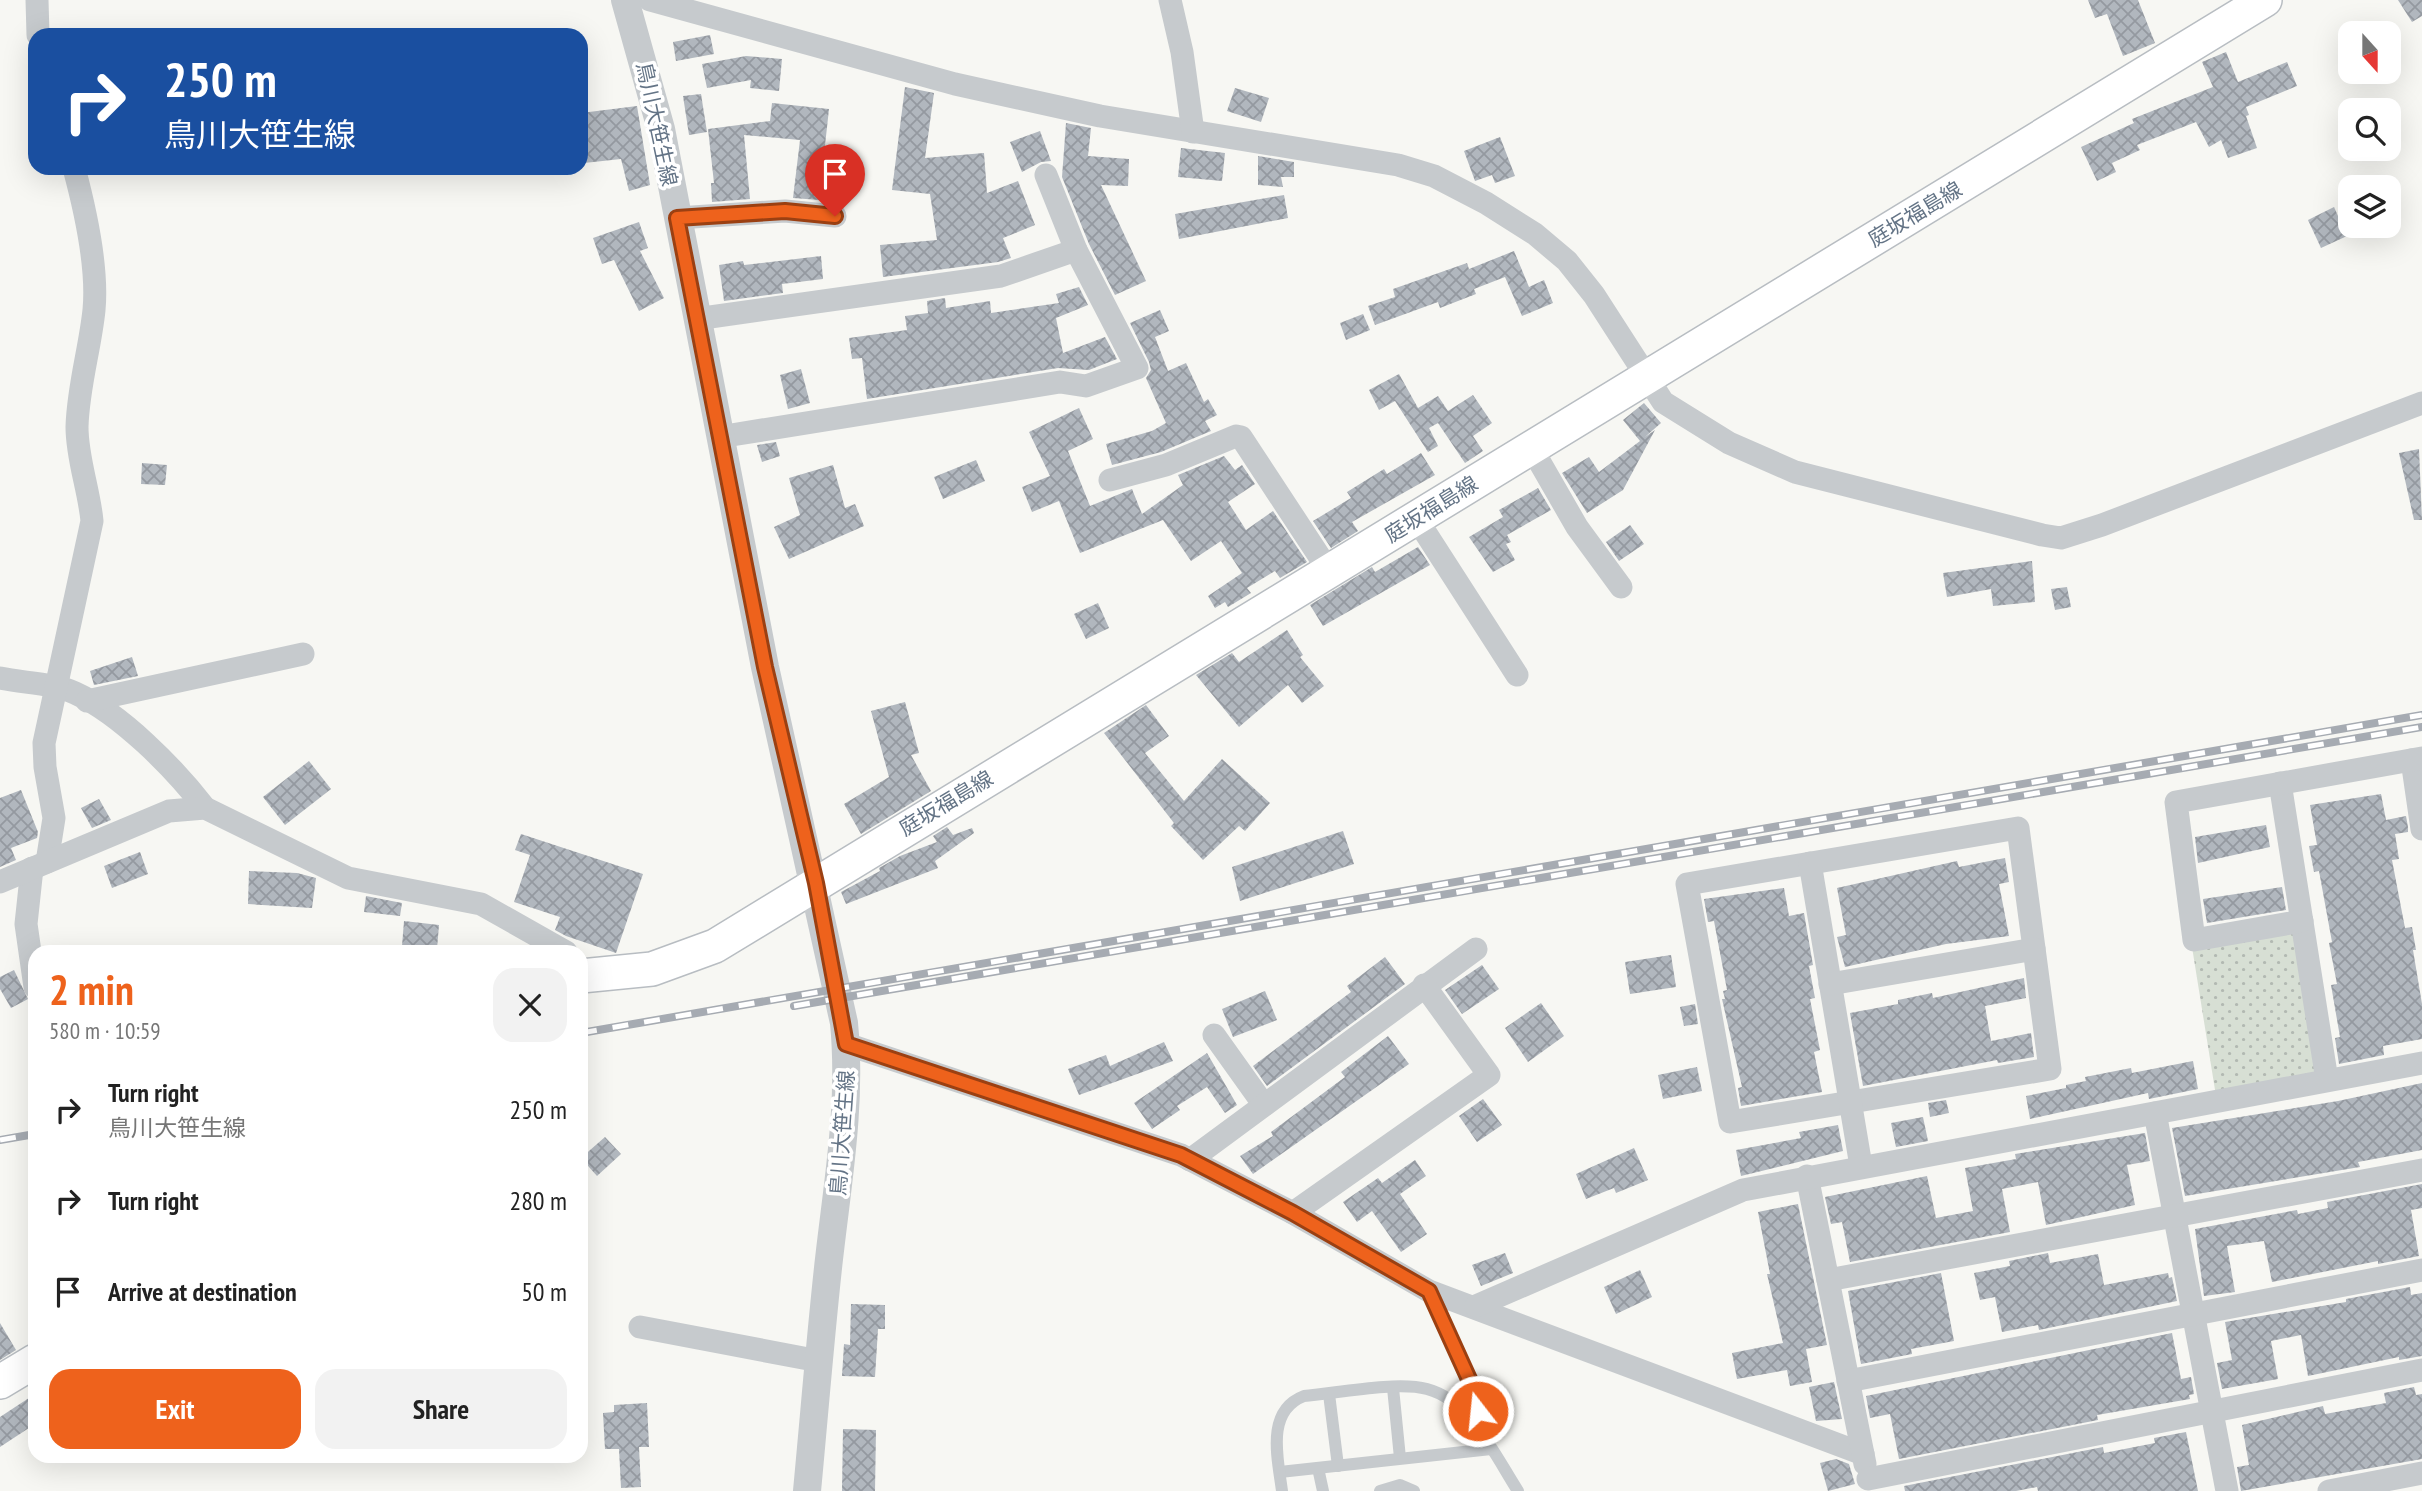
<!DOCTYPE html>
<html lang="en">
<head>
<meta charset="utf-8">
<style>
	:root { --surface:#fff; --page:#f2f2f2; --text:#222; --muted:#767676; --accent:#ee621c }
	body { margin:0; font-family:"PT Sans Narrow","Noto Sans JP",sans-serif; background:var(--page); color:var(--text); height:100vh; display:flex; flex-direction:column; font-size:26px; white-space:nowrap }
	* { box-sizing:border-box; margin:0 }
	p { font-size:23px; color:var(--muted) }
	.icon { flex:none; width:38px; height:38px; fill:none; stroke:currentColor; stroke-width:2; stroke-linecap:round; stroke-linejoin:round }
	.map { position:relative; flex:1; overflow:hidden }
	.panel { position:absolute; left:28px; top:945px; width:560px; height:518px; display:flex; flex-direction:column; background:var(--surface); border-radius:21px; box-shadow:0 7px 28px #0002 }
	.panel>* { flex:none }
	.banner { position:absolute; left:28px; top:28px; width:560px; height:147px; border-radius:21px; box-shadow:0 7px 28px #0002; background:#1a4fa0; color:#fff; overflow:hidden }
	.needle { width:46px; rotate:159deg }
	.buttons { position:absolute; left:2338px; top:21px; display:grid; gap:14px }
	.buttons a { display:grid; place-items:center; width:63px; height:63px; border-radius:14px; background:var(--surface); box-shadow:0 7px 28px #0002; font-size:35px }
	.pin { position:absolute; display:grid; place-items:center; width:60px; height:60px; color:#fff; margin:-72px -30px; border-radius:50% 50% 50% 0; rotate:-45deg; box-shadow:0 0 7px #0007 }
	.pin .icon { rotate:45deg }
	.me { position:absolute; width:77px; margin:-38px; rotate:344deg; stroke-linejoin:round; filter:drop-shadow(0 0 5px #0008) }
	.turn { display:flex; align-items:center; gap:24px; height:147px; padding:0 21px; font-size:32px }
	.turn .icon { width:91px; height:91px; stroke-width:2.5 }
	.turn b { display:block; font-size:49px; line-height:60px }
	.round { display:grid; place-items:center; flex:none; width:74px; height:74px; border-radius:21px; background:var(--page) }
	.head { display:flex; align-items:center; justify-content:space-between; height:119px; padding:0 21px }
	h1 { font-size:42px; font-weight:700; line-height:52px; color:var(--accent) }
	.action { display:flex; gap:14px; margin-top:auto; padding:14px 21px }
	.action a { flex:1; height:80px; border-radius:21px; background:var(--accent); color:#fff; font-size:28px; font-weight:700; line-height:80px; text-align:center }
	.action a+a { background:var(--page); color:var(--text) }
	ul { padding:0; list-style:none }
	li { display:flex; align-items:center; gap:21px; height:91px; padding:0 21px }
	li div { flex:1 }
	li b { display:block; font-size:26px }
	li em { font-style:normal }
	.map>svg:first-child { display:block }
	.green { fill:url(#green-dots) }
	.building { fill:url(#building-cross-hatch) }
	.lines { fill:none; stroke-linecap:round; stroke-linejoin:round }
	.secondary-casing { stroke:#b8bdc2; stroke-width:36 }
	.service { stroke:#c6cacd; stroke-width:12 }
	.minor { stroke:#c6cacd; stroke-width:23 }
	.tertiary { stroke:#c6cacd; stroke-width:28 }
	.secondary { stroke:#fff; stroke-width:33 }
	.rail-casing { stroke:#a6abb2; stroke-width:8 }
	.rail { stroke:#fff; stroke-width:5; stroke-dasharray:16; stroke-linecap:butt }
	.route-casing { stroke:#9b4012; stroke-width:18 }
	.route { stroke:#ee621c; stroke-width:12 }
	.labels { text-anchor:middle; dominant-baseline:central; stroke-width:7; stroke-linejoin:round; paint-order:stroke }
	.street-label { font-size:21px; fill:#647486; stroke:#fff }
</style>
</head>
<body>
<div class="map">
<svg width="2422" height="1491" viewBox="0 0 2422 1491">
	<defs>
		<pattern id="green-dots" width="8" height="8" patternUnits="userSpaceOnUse" patternTransform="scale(1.75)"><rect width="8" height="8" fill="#d7dfd4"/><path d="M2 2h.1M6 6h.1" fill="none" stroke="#b2b9b2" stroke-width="1.8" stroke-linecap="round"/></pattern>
		<pattern id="building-cross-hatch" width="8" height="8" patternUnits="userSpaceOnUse" patternTransform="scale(1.75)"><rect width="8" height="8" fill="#b1b7be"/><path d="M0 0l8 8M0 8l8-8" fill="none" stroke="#9499a0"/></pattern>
	</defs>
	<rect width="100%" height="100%" fill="#f7f7f3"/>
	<path class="green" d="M2297 927 2321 1075 2216 1096 2192 947Z"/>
	<g class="building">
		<path d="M2088 0H2138L2155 43 2123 56 2107 14 2095 18Z"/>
		<path d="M2398 0H2422V16L2412 22Z"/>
		<path d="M710 35 714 54 676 61 673 42Z"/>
		<path d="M2226 52 2238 82 2287 62 2297 86 2246 107 2249 115 2246 116 2257 148 2228 158 2221 140 2209 147 2196 122 2137 145 2140 150 2112 163 2116 172 2097 181 2081 147 2134 123 2132 119 2213 87 2202 62Z"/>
		<path d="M746 56 782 59 779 91 750 88 751 80 707 88 702 64Z"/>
		<path d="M905 87 934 93 925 158 984 153 987 193 1018 181 1035 225 1003 238 1011 258 998 262 883 277 880 245 937 240 930 194 892 190Z"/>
		<path d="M1235 88 1269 98 1261 122 1227 111Z"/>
		<path d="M701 94 707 132 689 135 683 96Z"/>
		<path d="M772 103 829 109 819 200 793 198 800 140 744 135 750 199 712 202 711 183H714L708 129 770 121Z"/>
		<path d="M637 106 650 185 629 191 621 159 584 163 581 113Z"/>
		<path d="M1066 123 1091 128 1088 156 1129 159 1128 186 1101 185 1146 281 1115 295 1089 244 1062 177Z"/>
		<path d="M1040 131 1051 161 1041 162 1022 172 1010 142Z"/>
		<path d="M1500 137 1515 176 1495 183 1492 175 1475 181 1464 151Z"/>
		<path d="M1181 148 1225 153 1222 181 1178 177Z"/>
		<path d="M1258 156 1294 162V177H1281L1283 187 1258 185Z"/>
		<path d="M1284 195 1288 218 1179 239 1175 214Z"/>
		<path d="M2334 207 2347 236 2321 248 2308 220Z"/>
		<path d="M639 222 648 248 640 251 664 298 639 311 614 260 602 264 593 238Z"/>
		<path d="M1514 251 1529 287 1544 280 1553 303 1522 316 1505 277 1474 289 1476 294 1440 308 1438 302 1375 325 1368 306 1395 297 1393 289 1467 263 1469 269Z"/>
		<path d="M821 256 823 279 782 284 783 293 724 301 719 265 743 261 744 265Z"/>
		<path d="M1079 287 1088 305 1056 318 1063 353 1105 337 1117 359 1089 370 1058 368 867 399 862 358 852 359 849 338 907 330 905 316 928 313 927 301 945 298 946 308 990 301 991 313 1059 303 1056 294Z"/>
		<path d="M1160 310 1169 331 1155 337 1168 371 1186 363 1204 402 1208 399 1217 415 1205 421 1211 431 1161 452 1112 465 1106 444 1152 431 1166 423 1146 378 1151 370 1149 362 1130 323Z"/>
		<path d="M1363 314 1370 330 1346 340 1340 323Z"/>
		<path d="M801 369 810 403 788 409 780 375Z"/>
		<path d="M1399 374 1418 408 1438 396 1448 411 1473 395 1492 423 1473 436 1483 451 1465 463 1438 423 1429 428 1438 446 1428 452 1395 401 1379 410 1369 390Z"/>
		<path d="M1644 403 1661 423 1645 437 1655 430 1623 490 1587 513 1562 473 1589 457 1599 472 1640 441 1623 420Z"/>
		<path d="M1079 408 1093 439 1068 451 1090 506 1132 489 1142 514 1183 485 1178 475 1224 456 1235 470 1242 465 1255 484 1228 502 1246 530 1273 511 1307 562 1280 578 1275 571 1247 588 1251 593 1228 607 1225 602 1215 608 1208 596 1242 573 1221 541 1191 561 1163 520 1080 553 1059 501 1032 512 1022 487 1050 476 1029 432Z"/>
		<path d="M776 442 780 456 762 462 757 445Z"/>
		<path d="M2419 449 2422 520H2414L2399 453Z"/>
		<path d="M1421 453 1435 475 1352 522 1358 531 1331 548 1313 521 1351 498 1347 492 1384 469 1387 474Z"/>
		<path d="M976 460 985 481 943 499 934 477Z"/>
		<path d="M142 463 167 465 165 485 141 484Z"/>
		<path d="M833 465 845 508 855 504 864 526 789 559 774 527 800 515 789 478Z"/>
		<path d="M1538 488 1551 510 1507 535 1511 542 1506 544 1515 560 1493 572 1469 537 1503 517 1499 510Z"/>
		<path d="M1630 525 1644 544 1619 561 1606 542Z"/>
		<path d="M1418 547 1430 565 1323 626 1310 605 1372 567 1375 572Z"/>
		<path d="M2032 561 2035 602 1993 606 1991 589 1947 597 1943 573Z"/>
		<path d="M2067 587 2071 607 2055 610 2051 589Z"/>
		<path d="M1098 603 1109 628 1086 639 1074 614Z"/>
		<path d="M1287 630 1303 655 1300 657 1324 686 1302 703 1288 685 1239 727 1196 675 1232 653 1239 662Z"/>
		<path d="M132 657 138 676 94 685 90 671Z"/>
		<path d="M905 702 919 753 911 755 931 791 861 834 844 804 889 777 871 711Z"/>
		<path d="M1146 705 1169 736 1145 753 1184 801 1222 759 1270 803 1245 831 1239 826 1203 860 1171 826 1174 823 1104 733Z"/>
		<path d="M309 761 331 789 285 825 263 797Z"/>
		<path d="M21 790 38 832 37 838 11 848 16 860 0 867V798Z"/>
		<path d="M2381 794 2386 820 2406 816 2408 827V832L2395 834 2399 859 2392 860 2405 928 2412 927 2416 950H2413L2422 1004V1039L2383 1046 2384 1055 2339 1064 2335 1038 2340 1037 2331 985 2337 984 2329 943 2332 942 2319 871 2314 872 2309 846 2317 845 2310 805Z"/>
		<path d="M99 799 111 820 92 828 81 808Z"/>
		<path d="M2266 825 2270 847 2198 863 2195 837Z"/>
		<path d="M947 827 953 835 972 828 974 833 935 861 938 868 846 904 841 892 880 871 879 868 900 856 937 842 933 836Z"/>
		<path d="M1343 831 1354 864 1240 901 1232 867Z"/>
		<path d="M521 834 643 874 616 953 566 936 555 930 560 917 514 902 530 855 515 850Z"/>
		<path d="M140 852 148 874 112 888 104 866Z"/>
		<path d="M2005 858 2009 882 1999 884 2009 936 1946 944 1845 967 1837 937 1846 935 1837 888 1957 861 1959 867Z"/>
		<path d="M249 871 297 873 316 878 312 908 248 904Z"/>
		<path d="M2282 887 2286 910 2207 923 2203 899Z"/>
		<path d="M1784 888 1789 916 1804 913 1813 965 1809 966 1815 998 1810 999 1820 1050 1814 1052 1822 1092 1741 1106 1738 1088 1742 1087 1722 999H1725L1723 991 1727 990 1714 921 1708 922 1704 899Z"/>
		<path d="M366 896 402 903 400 916 364 912Z"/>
		<path d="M404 921 439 925 437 949 402 946Z"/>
		<path d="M1671 955 1676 987 1630 994 1625 962Z"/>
		<path d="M1385 957 1405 984 1267 1086 1253 1066 1351 992 1347 986Z"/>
		<path d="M1482 965 1499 989 1462 1014 1445 990Z"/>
		<path d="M14 970 28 999 11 1008 0 989V977Z"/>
		<path d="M2024 978 2026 998 1985 1006 1991 1041 2031 1033 2034 1057 1998 1063 1997 1060 1863 1086 1850 1013 1898 1004V1000L1932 993 1933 998Z"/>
		<path d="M1265 991 1277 1020 1233 1037 1222 1009Z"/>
		<path d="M1541 1003 1564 1036 1528 1062 1505 1028Z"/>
		<path d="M1695 1004 1698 1024 1684 1026 1680 1007Z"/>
		<path d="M1388 1036 1409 1064 1253 1174 1240 1156 1273 1136 1271 1132 1345 1077 1341 1072Z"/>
		<path d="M1164 1042 1173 1061 1079 1095 1068 1069 1106 1055 1110 1066Z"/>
		<path d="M1207 1053 1237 1105 1225 1113 1207 1087 1177 1106 1180 1110 1152 1129 1134 1103Z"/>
		<path d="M2193 1061 2198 1089 2149 1099 2148 1093 2030 1119 2026 1096 2066 1088V1085L2086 1081 2085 1077 2131 1068 2132 1073Z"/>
		<path d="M1697 1067 1702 1091 1663 1099 1658 1075Z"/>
		<path d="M2422 1083V1150L2358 1162 2360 1167 2185 1196 2172 1128 2338 1101Z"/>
		<path d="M1483 1099 1502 1125 1477 1142 1459 1116Z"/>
		<path d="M1946 1100 1949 1113 1930 1117 1928 1103Z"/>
		<path d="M1923 1117 1928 1141 1896 1147 1891 1123Z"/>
		<path d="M1838 1125 1843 1151 1741 1176 1736 1150 1801 1138 1799 1132Z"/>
		<path d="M2145 1133 2150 1161 2127 1165 2135 1205 2046 1225 2038 1182 2002 1189 2010 1232 1850 1262 1842 1222 1831 1224 1825 1197 1927 1176 1936 1218 1973 1211 1965 1168 2016 1159 2015 1154Z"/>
		<path d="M605 1137 621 1154 597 1176 581 1158Z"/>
		<path d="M1634 1148 1648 1180 1616 1193 1614 1188 1586 1199 1576 1174Z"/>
		<path d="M1415 1160 1426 1176 1400 1194 1427 1234 1401 1252 1372 1211 1357 1222 1343 1202 1378 1178 1382 1183Z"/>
		<path d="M2422 1184V1208L2411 1210 2419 1256 2378 1264V1261L2272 1282 2264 1241 2227 1246 2235 1292 2204 1296 2195 1229 2297 1210 2298 1214 2328 1208 2327 1202Z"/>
		<path d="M1798 1204 1827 1345 1806 1349 1812 1382 1790 1386 1787 1370 1737 1379 1732 1353 1783 1343 1767 1274H1770L1758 1212Z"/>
		<path d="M1505 1253 1513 1273 1481 1286 1472 1265Z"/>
		<path d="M2048 1253 2050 1263 2098 1254 2104 1285 2168 1273 2169 1278 2172 1277 2177 1301 2039 1330 2038 1325 2002 1332 1995 1297 1980 1300 1974 1273 2010 1266 2009 1261Z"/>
		<path d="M1640 1270 1652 1297 1616 1314 1604 1287Z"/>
		<path d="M1941 1273 1954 1341 1911 1349 1912 1354 1861 1364 1848 1291Z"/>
		<path d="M2410 1287 2411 1295 2422 1293V1356L2399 1360V1357L2308 1376 2301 1335 2271 1341 2278 1379 2222 1389 2217 1363 2232 1360 2225 1322 2346 1302V1299Z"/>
		<path d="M851 1304 885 1305V1329H878L875 1377 842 1376 844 1344 850 1345Z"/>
		<path d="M0 1323 16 1350 0 1360Z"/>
		<path d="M2172 1333 2181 1379 2191 1377 2194 1394 2189 1395 2190 1399 2097 1415 2098 1420 1899 1459 1890 1414 1870 1418 1866 1396Z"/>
		<path d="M1834 1382 1842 1419 1816 1421 1809 1387Z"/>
		<path d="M2414 1387 2416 1395 2422 1394V1459L2241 1491 2237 1467 2249 1465 2242 1425 2323 1406 2325 1414 2386 1403 2384 1393Z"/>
		<path d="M35 1394V1424L0 1447V1417Z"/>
		<path d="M647 1403 649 1447H639L641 1487 621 1488 619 1449H605L603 1413 614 1412V1405Z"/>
		<path d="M843 1429 876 1430 875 1491H842Z"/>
		<path d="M2186 1432 2198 1491H2038L2037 1487 2016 1491H1905L1904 1486 2103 1447 2104 1453 2155 1443 2154 1438Z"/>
		<path d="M1836 1459 1849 1464 1855 1484 1828 1491 1820 1463Z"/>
	</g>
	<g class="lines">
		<defs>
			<g id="secondary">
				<path d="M581 976 652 969 715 946 2265 0"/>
				<path d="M0 1382 35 1361"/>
			</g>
		</defs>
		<use href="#secondary" class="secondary-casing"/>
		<g class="service">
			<path d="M1430 1292 1478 1399 1474 1425"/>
			<path d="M1393 1388 1400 1458"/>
			<path d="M1329 1394 1338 1466"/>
			<path d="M1318 1468 1323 1491"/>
			<path d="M1280 1472 1491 1449"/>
			<path d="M1282 1491C1278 1459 1265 1411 1304 1396 1337 1393 1397 1381 1427 1389 1470 1400 1496 1457 1518 1491"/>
			<path d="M1380 1491 1400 1485 1414 1491"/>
		</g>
		<g class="minor">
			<path d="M37 0 38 35"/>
			<path d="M650 0 955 84 1100 116 1398 165 1434 176 1486 203 1535 234 1567 261 1594 295 1663 402 1729 443 1795 472 2042 535 2061 538 2102 525 2422 403"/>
			<path d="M1170 0 1182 52 1193 132"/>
			<path d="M1046 175 1076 250"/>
			<path d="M677 218 785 211 835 216"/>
			<path d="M696 319 1001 276 1076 250 1137 368 1086 386 1060 382 719 437"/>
			<path d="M1531 447 1577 527 1621 587"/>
			<path d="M1110 480 1166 465 1236 436 1241 437 1329 571"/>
			<path d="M1416 518 1517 675"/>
			<path d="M0 678C23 683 54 683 75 693 121 714 174 768 205 808"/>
			<path d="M87 701 303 654"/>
			<path d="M2412 760 2422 829"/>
			<path d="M2280 783 2327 1080"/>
			<path d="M2018 828 2050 1069 1730 1122 1687 884Z"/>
			<path d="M47 862 54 818 45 767 44 743 92 521C89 489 77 459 77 427 78 387 90 349 94 310 98 268 85 209 74 168"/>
			<path d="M1810 863 1861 1166"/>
			<path d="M32 868 26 924 35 987"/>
			<path d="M0 882 169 811 205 808 348 878 481 904 566 952"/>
			<path d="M2302 921 2194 940 2176 802 2422 758"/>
			<path d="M1830 984 2034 949"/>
			<path d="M1214 1035 1264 1105"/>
			<path d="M846 1044 1181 1155 1293 1213 1429 1291 1863 1454"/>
			<path d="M2155 1113 2227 1491"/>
			<path d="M1190 1160 1476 949"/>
			<path d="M1807 1176 1865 1464"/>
			<path d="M1293 1213 1489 1075 1424 985"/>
			<path d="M1828 1280 2422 1170"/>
			<path d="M1476 1306 1743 1190 2422 1063"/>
			<path d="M640 1327 819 1361"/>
			<path d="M1848 1381 2422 1270"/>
			<path d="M1868 1479 2422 1370"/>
			<path d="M2329 1491 2422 1473"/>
		</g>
		<path class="tertiary" d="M625 0 661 129 765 667 844 1023C852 1106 837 1185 828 1268 820 1342 814 1417 807 1491"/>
		<use href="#secondary" class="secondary"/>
		<defs>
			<g id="rail">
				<path d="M794 1006 2422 727"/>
				<path d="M581 1033 2422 715"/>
				<path d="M0 1140 35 1134"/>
			</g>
		</defs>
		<use href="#rail" class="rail-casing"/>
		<use href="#rail" class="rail"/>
	</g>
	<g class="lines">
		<defs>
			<path id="route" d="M835 216 785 211 677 218 765 667 816 883 846 1044 1181 1155 1293 1213 1429 1291 1478 1399V1411"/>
		</defs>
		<use href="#route" class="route-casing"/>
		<use href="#route" class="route"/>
	</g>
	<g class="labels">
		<g class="street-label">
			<text transform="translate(657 124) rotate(78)">鳥川大笹生線</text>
			<text transform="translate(1915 214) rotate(-31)">庭坂福島線</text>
			<text transform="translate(1431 509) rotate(-32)">庭坂福島線</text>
			<text transform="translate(946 803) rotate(-31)">庭坂福島線</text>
			<text transform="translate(842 1133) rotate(-86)">鳥川大笹生線</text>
		</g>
	</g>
</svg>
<div class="buttons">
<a><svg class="needle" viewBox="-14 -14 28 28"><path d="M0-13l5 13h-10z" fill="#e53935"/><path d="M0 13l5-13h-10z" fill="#767676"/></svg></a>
<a><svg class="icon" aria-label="search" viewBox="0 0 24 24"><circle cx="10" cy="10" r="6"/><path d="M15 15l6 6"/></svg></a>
<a><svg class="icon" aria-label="layers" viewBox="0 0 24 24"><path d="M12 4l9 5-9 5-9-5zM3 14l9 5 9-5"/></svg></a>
</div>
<div class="pin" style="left:835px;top:216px;background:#d93025"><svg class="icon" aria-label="arrive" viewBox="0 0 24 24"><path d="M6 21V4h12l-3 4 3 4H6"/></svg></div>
<svg class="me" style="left:1478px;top:1411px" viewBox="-20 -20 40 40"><circle r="17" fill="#ee621c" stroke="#fff" stroke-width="3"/><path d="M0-11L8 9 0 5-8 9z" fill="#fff"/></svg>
<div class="banner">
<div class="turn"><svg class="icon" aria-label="right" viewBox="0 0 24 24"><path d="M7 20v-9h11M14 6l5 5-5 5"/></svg><div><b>250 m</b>鳥川大笹生線</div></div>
</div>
<section class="panel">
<div class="head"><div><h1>2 min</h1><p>580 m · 10:59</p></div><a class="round"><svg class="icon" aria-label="close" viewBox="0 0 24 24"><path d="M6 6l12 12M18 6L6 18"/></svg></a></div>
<ul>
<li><svg class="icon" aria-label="right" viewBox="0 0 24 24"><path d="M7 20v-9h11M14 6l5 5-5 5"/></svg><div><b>Turn right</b><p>鳥川大笹生線</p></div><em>250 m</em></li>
<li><svg class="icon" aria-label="right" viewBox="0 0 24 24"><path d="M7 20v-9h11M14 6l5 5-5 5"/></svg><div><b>Turn right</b></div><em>280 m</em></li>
<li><svg class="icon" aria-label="arrive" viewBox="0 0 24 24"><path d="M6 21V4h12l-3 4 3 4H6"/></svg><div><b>Arrive at destination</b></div><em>50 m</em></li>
</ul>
<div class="action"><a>Exit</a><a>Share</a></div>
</section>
</div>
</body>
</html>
